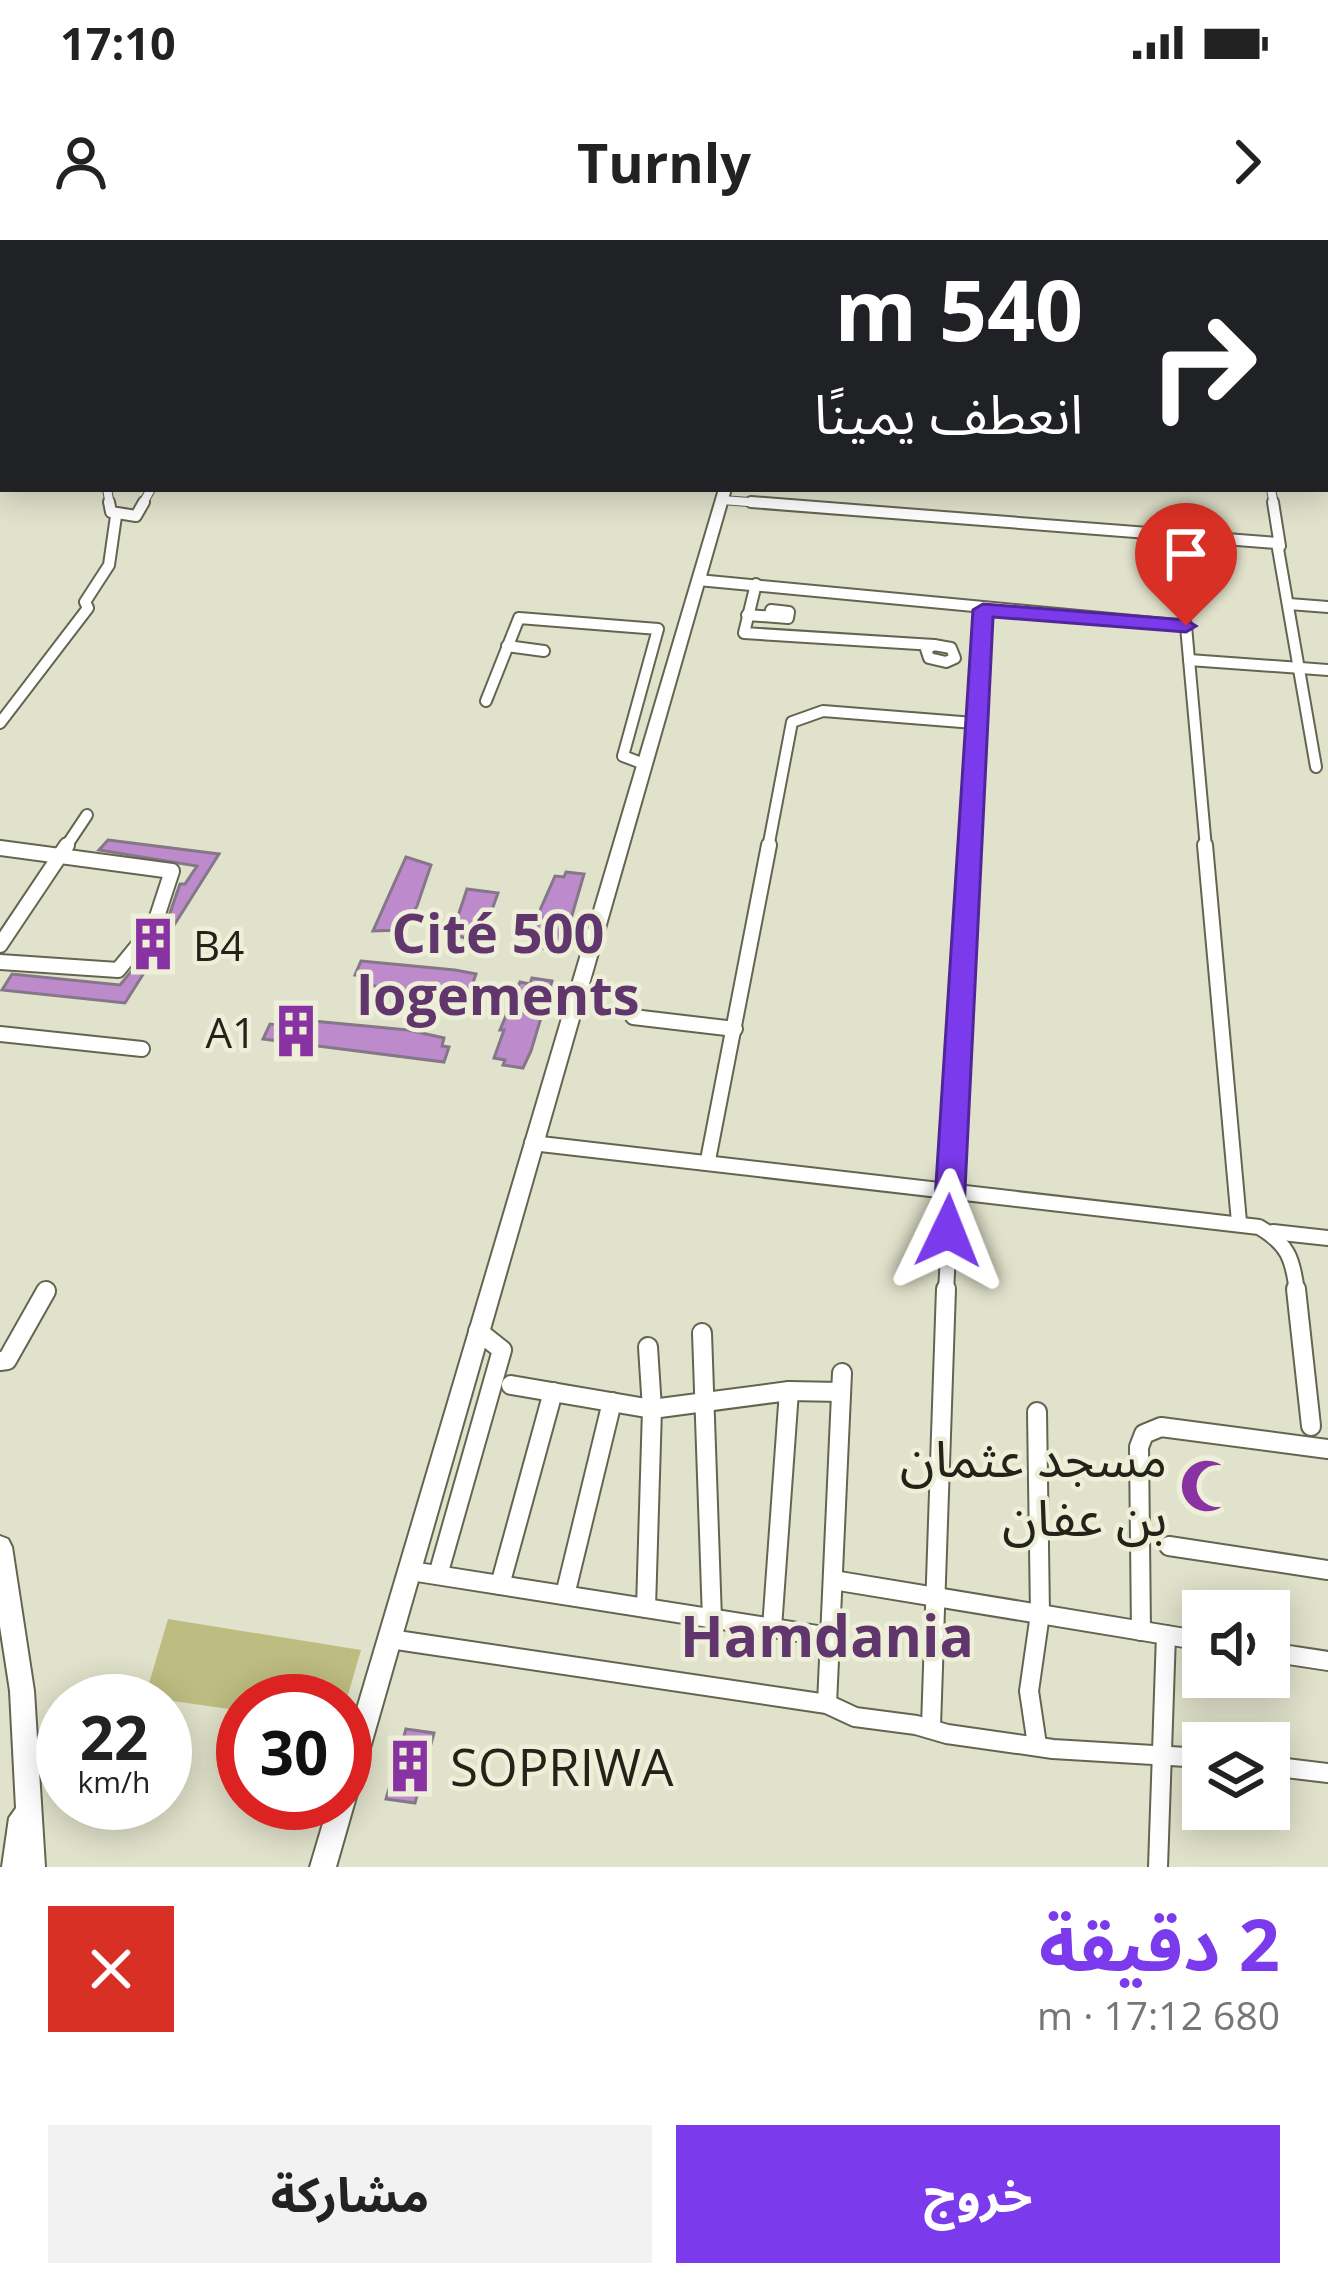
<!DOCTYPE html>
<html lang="ar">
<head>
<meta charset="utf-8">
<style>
	:root { --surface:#fff; --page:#f2f2f2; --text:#222; --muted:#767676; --accent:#7c3aed }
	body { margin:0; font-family:"Open Sans","Noto Sans Arabic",sans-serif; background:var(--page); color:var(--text); direction:rtl; height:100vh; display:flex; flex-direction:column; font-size:45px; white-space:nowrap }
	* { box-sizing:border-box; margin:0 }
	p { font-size:39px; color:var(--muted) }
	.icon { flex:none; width:66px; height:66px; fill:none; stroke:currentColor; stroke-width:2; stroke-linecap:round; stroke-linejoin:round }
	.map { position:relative; height:1627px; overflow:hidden; direction:ltr }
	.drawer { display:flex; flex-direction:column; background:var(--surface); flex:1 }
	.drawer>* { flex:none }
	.banner { position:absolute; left:0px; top:0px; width:1329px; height:252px; box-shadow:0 6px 30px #0003; direction:rtl; background:#202124; color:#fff; overflow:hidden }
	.fabs { position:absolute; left:1182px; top:1350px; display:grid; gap:24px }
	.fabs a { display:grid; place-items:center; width:108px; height:108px; border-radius:0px; background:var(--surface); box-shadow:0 6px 30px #0003; font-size:60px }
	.speed { position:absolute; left:36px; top:1434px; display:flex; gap:24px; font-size:60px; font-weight:700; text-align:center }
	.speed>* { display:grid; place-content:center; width:156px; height:156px; border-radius:50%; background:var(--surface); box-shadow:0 6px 30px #0003; line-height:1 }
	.speed small { font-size:30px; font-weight:400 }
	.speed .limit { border:18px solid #d22; background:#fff; color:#111 }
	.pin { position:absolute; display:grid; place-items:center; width:102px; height:102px; color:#fff; margin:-123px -51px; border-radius:50% 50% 50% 0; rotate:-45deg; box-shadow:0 0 12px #0007 }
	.pin .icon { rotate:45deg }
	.me { position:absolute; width:132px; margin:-66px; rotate:2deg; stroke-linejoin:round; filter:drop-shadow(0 0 9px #0008) }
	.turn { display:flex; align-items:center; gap:42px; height:252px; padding:0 48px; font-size:54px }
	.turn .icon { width:156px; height:156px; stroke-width:2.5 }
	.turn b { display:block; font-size:84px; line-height:102px }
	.round { display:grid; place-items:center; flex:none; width:126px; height:126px; border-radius:0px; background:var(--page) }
	.overview { display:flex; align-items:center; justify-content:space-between; height:204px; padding:0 48px }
	h1 { font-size:72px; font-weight:700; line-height:90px; color:var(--accent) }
	.button { display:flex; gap:24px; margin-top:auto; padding:24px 48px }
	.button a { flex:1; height:138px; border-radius:0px; background:var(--accent); color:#fff; font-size:48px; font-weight:700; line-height:138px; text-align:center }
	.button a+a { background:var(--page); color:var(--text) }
	.status { display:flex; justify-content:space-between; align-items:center; height:84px; padding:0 60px; background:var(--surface); direction:ltr }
	.status svg { height:33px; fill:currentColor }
	header { display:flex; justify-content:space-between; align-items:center; height:156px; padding:0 48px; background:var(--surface); font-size:54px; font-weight:700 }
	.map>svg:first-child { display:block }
	.green { fill:#bdbd81 }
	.building { fill:#bd8bcc; stroke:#847788; stroke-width:3 }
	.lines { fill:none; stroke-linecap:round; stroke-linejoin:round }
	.street-far3-casing { stroke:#646551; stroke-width:10 }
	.street-far2-casing { stroke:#646551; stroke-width:14 }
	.street-far1-casing { stroke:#646551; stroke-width:18 }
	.street-casing { stroke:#646551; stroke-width:22 }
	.secondary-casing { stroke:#646551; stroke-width:4 }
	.street-far3 { stroke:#fff; stroke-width:8 }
	.street-far2 { stroke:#fff; stroke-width:10 }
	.street-far1 { stroke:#fff; stroke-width:14 }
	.street { stroke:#fff; stroke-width:18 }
	.secondary { fill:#fff; fill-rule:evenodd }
	.route { fill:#7c3aed; stroke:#51269a; stroke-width:3 }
	.labels { text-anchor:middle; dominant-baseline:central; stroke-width:9; stroke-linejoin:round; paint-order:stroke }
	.poi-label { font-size:42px; fill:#23231a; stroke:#eeefd8; text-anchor:start }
	.near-poi-label { font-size:51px; fill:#23231a; stroke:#eeefd8; text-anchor:end }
	.district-label { font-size:54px; font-weight:bold; fill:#60366c; stroke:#eeefd8 }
	.near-quarter-label { font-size:57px; font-weight:bold; fill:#60366c; stroke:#eeefd8 }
</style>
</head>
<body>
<div class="status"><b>17:10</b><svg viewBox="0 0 49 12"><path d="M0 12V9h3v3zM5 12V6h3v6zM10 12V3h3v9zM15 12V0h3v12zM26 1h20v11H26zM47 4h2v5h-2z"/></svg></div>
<header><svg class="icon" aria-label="forward" viewBox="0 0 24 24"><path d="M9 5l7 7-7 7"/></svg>Turnly<svg class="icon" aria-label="person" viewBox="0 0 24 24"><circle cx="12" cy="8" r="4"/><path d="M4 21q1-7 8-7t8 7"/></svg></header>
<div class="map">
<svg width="1328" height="1627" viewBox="0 0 1328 1627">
	<rect width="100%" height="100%" fill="#e1e2cb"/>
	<path class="green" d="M168 1379 361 1410 345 1465V1461H243V1471L145 1457Z"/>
	<g class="building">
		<path d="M108 600 219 614 125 763 2 750 12 734 120 745 163 693 180 644H185L197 626 99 610Z"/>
		<path d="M406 617 431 625 417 666 404 690 373 691Z"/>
		<path d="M566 632 584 634 566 696 559 710 540 708 542 703 531 702 541 677H537L555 636 564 637Z"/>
		<path d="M467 649 498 653 480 703 452 694Z"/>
		<path d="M361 721 455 730 476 734 471 748 464 747 461 755 395 750 360 743 362 736 355 735Z"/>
		<path d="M532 738 552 741 531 811 523 828 503 825 505 820 494 818 504 790H500L520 742 530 744Z"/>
		<path d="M281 778 408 790 444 798 442 806 449 807 444 822 263 799 270 784 278 785Z"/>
		<path d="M406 1489 434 1493 415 1563 386 1559Z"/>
	</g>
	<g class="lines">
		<defs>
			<g id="street-far3">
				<path d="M739 0 744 3"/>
				<path d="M107 249 110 265"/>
				<path d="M1271 249 1274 265"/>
				<path d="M722 260 789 265"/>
				<path d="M142 265 151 249"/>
			</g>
			<g id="street-far2">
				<path d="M109 262 111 272 136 276 144 262"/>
				<path d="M751 262 1277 303 1316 527"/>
				<path d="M1273 262 1280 306"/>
				<path d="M1175 321 1186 386 1206 608"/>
				<path d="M698 340 1186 386"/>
				<path d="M756 344 744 393 934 405"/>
				<path d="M1289 364 1328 367"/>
				<path d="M747 375 788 378 789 372 771 370 770 376"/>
				<path d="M934 405 951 408 955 418 946 422 929 418 926 409Z"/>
				<path d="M507 406 544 411"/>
				<path d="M1189 420 1328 430"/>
				<path d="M486 461 519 378 658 389 623 516 644 524"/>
				<path d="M0 483 88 368 85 362 109 325 116 276"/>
				<path d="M65 608 87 575"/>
				<path d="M768 608 792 482 823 471 974 483"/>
				<path d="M969 608 983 370"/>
			</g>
			<g id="street-far1">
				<path d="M1205 605 1239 982"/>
				<path d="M0 608 172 631 154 686 118 730 0 722"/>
				<path d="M0 705 67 605"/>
				<path d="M633 777 735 789"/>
				<path d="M0 794 142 809"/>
				<path d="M532 903 1259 987C1288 1004 1293 1019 1297 1052"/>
				<path d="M708 920 769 605"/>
				<path d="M1273 992 1328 998"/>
				<path d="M946 1052 970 605"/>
			</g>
			<g id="street">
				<path d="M1296 1049 1311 1186"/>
				<path d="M702 1093 712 1379"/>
				<path d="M0 1121 7 1120 46 1051"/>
				<path d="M511 1145 652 1169 789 1151 841 1152"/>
				<path d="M1037 1172 1040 1374 1029 1451 1037 1505"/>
				<path d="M1169 1306 1328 1330"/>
				<path d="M411 1331 830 1397"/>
				<path d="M438 1335 502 1110 478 1091"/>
				<path d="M833 1340 1203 1401"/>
				<path d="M500 1345 553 1152"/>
				<path d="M565 1355 612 1162"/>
				<path d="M646 1368 652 1169 648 1107"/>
				<path d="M772 1388 789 1151"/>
				<path d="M1141 1391 1139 1207 1144 1194 1161 1187 1328 1209"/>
				<path d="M390 1399 827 1464 855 1477 916 1485 947 1494 1053 1509 1203 1518"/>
				<path d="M1269 1412 1328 1421"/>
				<path d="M827 1464 842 1133"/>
				<path d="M931 1486 946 1049"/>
				<path d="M1269 1526 1328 1533"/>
				<path d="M1158 1627 1166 1395"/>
			</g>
			<g id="secondary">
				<path d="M311 0H340L333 3H304Z"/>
				<path d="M497 0H551L559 3H505Z"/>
				<path d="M837 0H851L847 3H833Z"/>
				<path d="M3 35V41L0 42V36Z"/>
				<path d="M719 249H731L336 1627H310L329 1563H345V1509Z"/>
				<path d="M0 1296 8 1299 12 1307 34 1451 45 1627H2L9 1578 16 1568 10 1451 0 1386Z"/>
			</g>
		</defs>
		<use href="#street-far3" class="street-far3-casing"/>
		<use href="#street-far2" class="street-far2-casing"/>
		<use href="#street-far1" class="street-far1-casing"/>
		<use href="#street" class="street-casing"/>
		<use href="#secondary" class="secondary-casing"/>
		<use href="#street-far3" class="street-far3"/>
		<use href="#street-far2" class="street-far2"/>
		<use href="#street-far1" class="street-far1"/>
		<use href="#street" class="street"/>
		<use href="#secondary" class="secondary"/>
	</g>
	<path class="route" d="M983 364 1186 380 1196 386 1186 392 993 377 963 991 959 1000H938L933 991 973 370Z"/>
	<defs>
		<symbol id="building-bare" viewBox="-9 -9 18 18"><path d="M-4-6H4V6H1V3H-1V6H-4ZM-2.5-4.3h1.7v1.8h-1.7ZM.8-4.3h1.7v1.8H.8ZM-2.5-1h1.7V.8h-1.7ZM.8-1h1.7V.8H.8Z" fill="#8833a1" stroke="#eeefd8" stroke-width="2.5" paint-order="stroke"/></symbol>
		<symbol id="mosque-bare" viewBox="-9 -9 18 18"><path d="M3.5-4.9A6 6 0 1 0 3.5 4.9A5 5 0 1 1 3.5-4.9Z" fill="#8833a1" stroke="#eeefd8" stroke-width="2.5" paint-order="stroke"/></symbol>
	</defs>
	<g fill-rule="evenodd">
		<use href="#building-bare" x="115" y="666" width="76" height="76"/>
		<use href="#building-bare" x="258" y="753" width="76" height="76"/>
		<use href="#mosque-bare" x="1169" y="1208" width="76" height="76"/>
		<use href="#building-bare" x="372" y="1488" width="76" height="76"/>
	</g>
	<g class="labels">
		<g class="poi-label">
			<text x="193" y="704">B4</text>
			<text x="256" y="791" text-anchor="end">A1</text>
		</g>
		<g class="near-poi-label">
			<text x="1167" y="1217">مسجد عثمان<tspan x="1167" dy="59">بن عفان</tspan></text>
			<text x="450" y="1526" text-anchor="start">SOPRIWA</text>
		</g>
		<g class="district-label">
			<text x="498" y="692">Cité 500<tspan x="498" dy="62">logements</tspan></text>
		</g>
		<g class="near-quarter-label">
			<text x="827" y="1395">Hamdania</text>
		</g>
	</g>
</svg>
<div class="fabs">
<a><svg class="icon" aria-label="sound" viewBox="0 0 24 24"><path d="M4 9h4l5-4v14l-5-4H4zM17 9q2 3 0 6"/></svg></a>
<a><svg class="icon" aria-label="layers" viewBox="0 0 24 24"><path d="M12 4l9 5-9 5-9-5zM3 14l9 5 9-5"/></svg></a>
</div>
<div class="speed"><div>22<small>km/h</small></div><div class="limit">30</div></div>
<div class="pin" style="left:1186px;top:386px;background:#d93025"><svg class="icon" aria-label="arrive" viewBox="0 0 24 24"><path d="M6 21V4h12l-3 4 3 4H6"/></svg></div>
<svg class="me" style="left:948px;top:991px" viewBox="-20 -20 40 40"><path d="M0-17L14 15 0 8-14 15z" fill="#7c3aed" stroke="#fff" stroke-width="4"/></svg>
<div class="banner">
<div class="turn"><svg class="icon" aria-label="right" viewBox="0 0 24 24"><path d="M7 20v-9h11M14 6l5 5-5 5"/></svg><div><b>540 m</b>انعطف يمينًا</div></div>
</div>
</div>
<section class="drawer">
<div class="overview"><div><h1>2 دقيقة</h1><p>680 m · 17:12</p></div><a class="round" style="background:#d93025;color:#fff"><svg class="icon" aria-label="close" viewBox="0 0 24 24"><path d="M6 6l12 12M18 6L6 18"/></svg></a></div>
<div class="button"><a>خروج</a><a>مشاركة</a></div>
</section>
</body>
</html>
